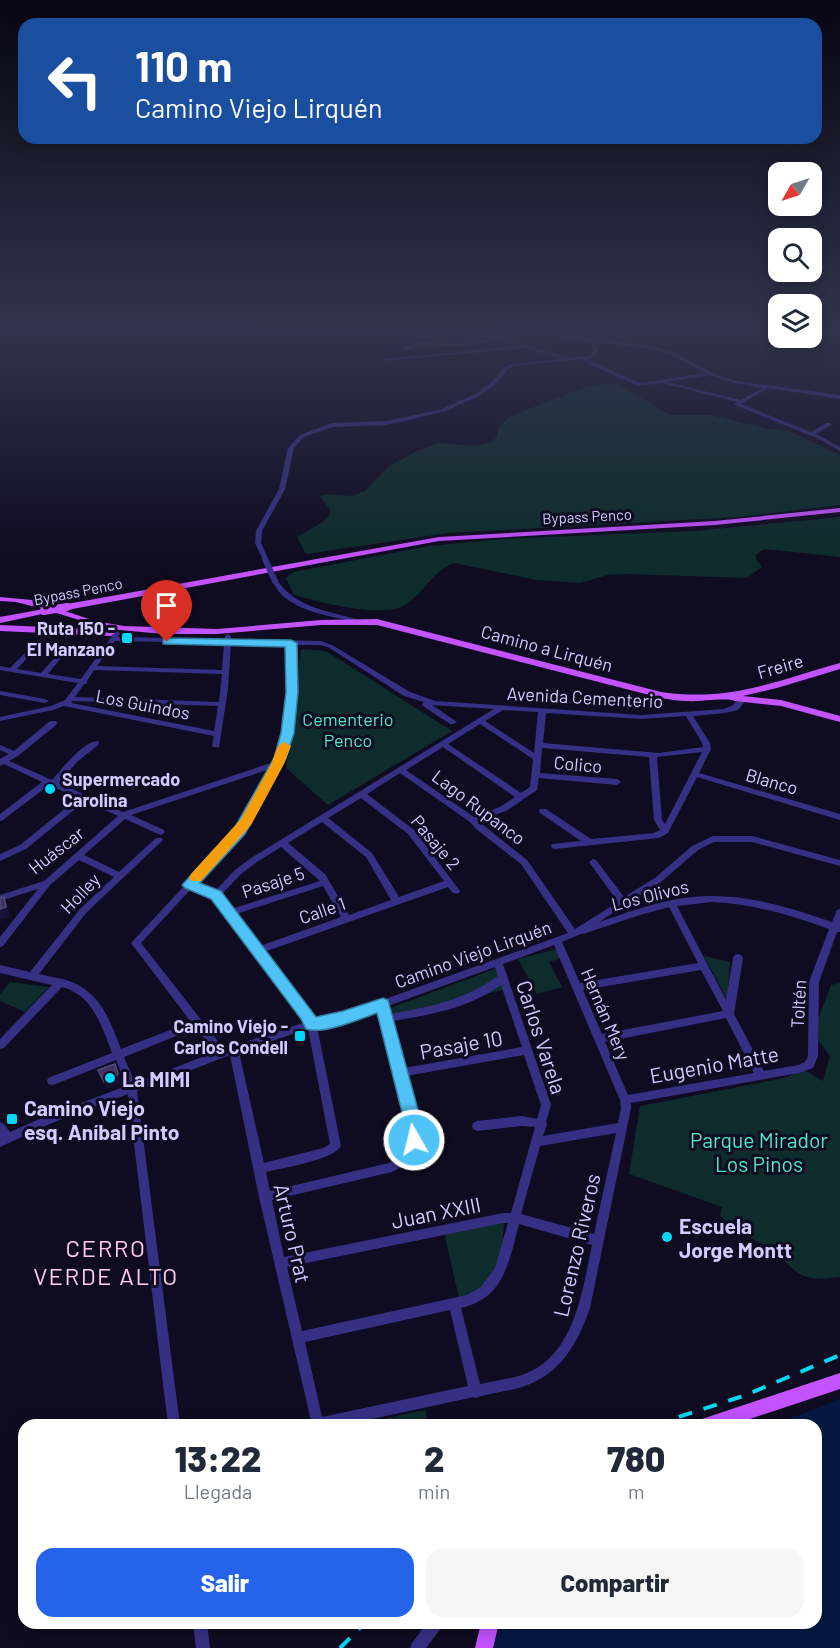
<!DOCTYPE html>
<html lang="es">
<head>
<meta charset="utf-8">
<style>
	:root { --surface:#fff; --page:#f6f6f7; --text:#1f2937; --muted:#747a83; --accent:#2563eb }
	body { margin:0; font-family:Barlow,sans-serif; background:var(--page); color:var(--text); height:100vh; display:flex; flex-direction:column; font-size:22px; white-space:nowrap }
	* { box-sizing:border-box; margin:0 }
	p { font-size:20px; color:var(--muted) }
	.icon { flex:none; width:33px; height:33px; fill:none; stroke:currentColor; stroke-width:2; stroke-linecap:round; stroke-linejoin:round }
	.map { position:relative; flex:1; overflow:hidden }
	.drawer { position:absolute; left:18px; top:1419px; width:804px; height:210px; display:flex; flex-direction:column; background:var(--surface); border-radius:18px; box-shadow:0 3px 15px #0003 }
	.drawer>* { flex:none }
	.hud { position:absolute; left:18px; top:18px; width:804px; height:126px; border-radius:18px; box-shadow:0 3px 15px #0003; background:#1a4fa0; color:#fff; overflow:hidden }
	.needle { width:39px; rotate:231deg }
	.tools { position:absolute; left:768px; top:162px; display:grid; gap:12px }
	.tools a { display:grid; place-items:center; width:54px; height:54px; border-radius:12px; background:var(--surface); box-shadow:0 3px 15px #0003; font-size:30px }
	.pin { position:absolute; display:grid; place-items:center; width:51px; height:51px; color:#fff; margin:-62px -26px; border-radius:50% 50% 50% 0; rotate:-45deg; box-shadow:0 0 6px #0007 }
	.pin .icon { rotate:45deg }
	.me { position:absolute; width:66px; margin:-33px; rotate:352deg; stroke-linejoin:round; filter:drop-shadow(0 0 4px #0008) }
	.turn { display:flex; align-items:center; gap:21px; height:126px; padding:0 18px; font-size:27px }
	.turn .icon { width:78px; height:78px; stroke-width:2.5 }
	.turn b { display:block; font-size:42px; line-height:51px }
	.eta { display:flex; justify-content:space-evenly; align-items:center; height:102px; text-align:center }
	.eta b { font-size:36px; font-weight:800; line-height:42px }
	.primary-button { display:flex; gap:12px; margin-top:auto; padding:12px 18px }
	.primary-button a { flex:1; height:69px; border-radius:18px; background:var(--accent); color:#fff; font-size:24px; font-weight:800; line-height:69px; text-align:center }
	.primary-button a+a { background:var(--page); color:var(--text) }
	.map>svg:first-child { display:block }
	.green { fill:#0d2c2b }
	.water { fill:#041841 }
	.lines { fill:none; stroke-linecap:round; stroke-linejoin:round }
	.minor { fill:#363085; fill-rule:evenodd }
	.major { fill:#c352ff; fill-rule:evenodd }
	.rail { stroke:#00d7f6; stroke-width:4; stroke-dasharray:14 12; stroke-linecap:butt }
	.minor-bridge { stroke:#363085; stroke-width:6 }
	.major-bridge { stroke:#c352ff; stroke-width:8 }
	.shaded-wall { fill:#191136 }
	.building { fill:#3e3464; stroke:#554c7c; stroke-width:1.5 }
	.route { fill:#4fc3f7; stroke:#337fa1; stroke-width:1.5 }
	.slow { fill:#f59e0b }
	.poi-dot { fill:#00d7f6; stroke:#0f0b21; stroke-width:2 }
	.labels { text-anchor:middle; dominant-baseline:central; stroke-width:6; stroke-linejoin:round; paint-order:stroke }
	.far-street-label { font-size:15px; fill:#d2cbff; stroke:#0f0b21 }
	.poi-label { font-size:18px; font-weight:bold; fill:#d2cbff; stroke:#0f0b21; text-anchor:end }
	.street-label { font-size:18px; fill:#d2cbff; stroke:#0f0b21 }
	.park-label { font-size:18px; fill:#4aebc7; stroke:#0f0b21 }
	.near-street-label { font-size:21px; fill:#d2cbff; stroke:#0f0b21 }
	.near-poi-label { font-size:21px; font-weight:bold; fill:#d2cbff; stroke:#0f0b21; text-anchor:start }
	.near-park-label { font-size:21px; fill:#4aebc7; stroke:#0f0b21 }
	.near-neighbourhood-label { font-size:24px; letter-spacing:1.5px; fill:#ffcdeb; stroke:#0f0b21 }
</style>
</head>
<body>
<div class="map">
<svg width="840" height="1648" viewBox="0 0 840 1648">
	<rect width="100%" height="100%" fill="#0f0b21"/>
	<g class="green">
		<path d="M616 383 670 415H710L768 429 787 430 840 455V505L740 517 448 533 306 554 297 537 323 522 330 514V509L320 496 326 494 352 496 365 491 389 466 417 451 439 443 474 446 490 443 497 437 499 426 511 416 585 387Z"/>
		<path d="M840 517V557L765 549 756 554V559L762 567 747 578 626 574 608 575 580 583 537 580 454 563C433 571 424 593 405 605 382 619 319 602 294 595L286 578 293 572 429 546 503 539 695 531Z"/>
		<path d="M301 649 326 651 452 731 328 805 286 768Z"/>
		<path d="M557 949 562 958 549 962 562 987 537 994 518 959Z"/>
		<path d="M704 956 730 962 727 1000Z"/>
		<path d="M497 968 503 990 391 1015 388 1009Z"/>
		<path d="M10 982 49 987 25 1012 0 1001V995Z"/>
		<path d="M840 983V1277C828 1278 819 1280 807 1277 790 1272 782 1254 766 1246 750 1237 732 1232 720 1215L722 1207 629 1174 640 1106 784 1078 805 1070 823 1081 830 1056 814 1034 816 1024 831 985Z"/>
		<path d="M504 1222C501 1262 503 1284 459 1298L444 1232Z"/>
		<path d="M425 1410 428 1425H354Z"/>
	</g>
	<g class="water">
		<path d="M557 326H632L644 333C616 339 584 337 557 326Z"/>
		<path d="M840 1399V1648H490L503 1623H816V1425H773Z"/>
	</g>
	<g class="lines">
		<g class="minor">
			<path d="M421 326H433L498 337 569 358 590 356 594 350 589 341 567 338 503 326H514L567 336 650 346 675 353 717 375 736 381 840 395V399L769 388 741 404 811 432 827 423H831V425L816 434 840 447V451L819 439 735 405 734 404 737 402 662 383 637 386 583 361V359L514 366 507 370 497 383 481 395 446 411 387 425 333 427 304 437 294 448 285 489 262 531 261 543 268 559 265 561 263 560 255 543 256 531 279 489 288 448 300 435 332 423 387 421 442 409 477 393 493 381 503 368 511 364 562 359 523 347 521 348 385 361V359H387L519 346 497 339H495L496 340 494 341 457 346 421 344 408 350H404V348L420 342 457 344 494 339ZM594 342 649 348 671 355 706 373 640 383 587 359 594 358 598 350ZM710 375 735 383 763 388 741 400 667 382Z"/>
			<path d="M275 579 277 580C297 609 329 611 360 620L361 621 358 623C333 616 299 613 280 593 277 589 274 585 272 581Z"/>
			<path d="M117 631 120 633 118 637 224 639 226 635 228 634 231 636V639L321 641 332 645 410 692 435 701 641 715 724 709 732 706 740 697H746L747 699 738 710 725 713 693 716 710 743 711 749 699 773 840 814V820L697 777 668 833 659 838 555 849 552 848 551 846 552 844 581 841 540 813 539 811 540 809H546L591 839 654 833 660 830 654 820 649 757 542 748 540 773 617 779 621 782 617 785 539 778 537 790 506 811 478 821 527 860 575 929 618 902 589 862 593 859 596 860 624 897 655 878 692 846 713 836H752L840 860V866L752 842H714L698 850 661 882 599 922C629 912 660 900 692 897 740 892 787 906 832 922L837 910 840 909V932H837L819 982 818 1056 813 1068 799 1073 631 1103V1108L590 1308C578 1343 560 1375 522 1387 509 1391 494 1393 481 1396L476 1398 474 1397 344 1425H312L259 1197 230 1055 137 1091 180 1425H168L128 1094 52 1123 0 1147V1122L4 1124 10 1132 44 1117 126 1086 116 1060 56 1084 52 1085 48 1084 47 1081 48 1078 112 1053C102 1027 93 995 62 987L4 1048 0 1049V1039L52 985 0 973V965L30 972 80 909 114 877 79 860 50 885 3 946 0 947V937L38 889 0 901V895L44 881 118 816 85 801 26 849 0 861V854L20 845 78 798 49 785 3 820 0 821V814L42 782 4 764 0 766V759L9 754 0 750V745L14 751 50 721H56L57 723 56 725 18 756 9 761 52 780C62 769 83 741 98 741L99 743 98 745 77 762 59 783 123 812 274 762 285 722 289 668 288 644 231 643 228 689 219 747H213L212 745 214 736 64 706 53 710 0 721V717L51 706 65 700 78 683 0 670V666L10 668 33 645 35 644 38 646 37 647 17 669 41 673 65 646 67 645 70 647 48 674 81 679 115 632ZM115 641 224 643 222 670 97 666ZM295 645H320L328 647 404 696 424 702 422 704 423 706 450 724H453L457 722 432 705 494 709 251 858 235 870 215 891 196 884 244 832 281 764 293 722 297 668ZM94 670 222 674 219 702 75 697 84 684H87V681ZM72 701 218 706 214 731 71 703ZM503 710 538 712 534 753 485 721ZM546 713 641 719 686 716 702 743 703 747 659 753 543 743ZM480 724 533 759 530 787 521 793 448 744ZM443 747 515 797 500 807 474 817 406 770ZM702 752 665 824 662 820 657 757ZM270 769 238 828 131 943 191 1022 121 1049C110 1021 102 995 72 982 62 978 50 977 39 974L86 913 163 840 162 838H156L119 872 84 855 125 819 158 834 161 835 165 832 164 830 131 815ZM400 773 470 822 476 829 521 864 568 933 363 1007 314 1020 310 1012 264 952 448 887C451 891 453 895 459 893L460 891 414 830 367 794ZM361 798 408 834 444 881 399 897 372 853 328 818ZM322 822 366 857 391 900 349 915 325 874 288 843ZM281 847 320 881 231 909 221 895 241 874 257 862ZM323 886 341 917 260 946 236 914ZM191 889 213 897 306 1022 224 1049 141 943ZM712 902C753 904 791 915 829 929L809 982 808 1056 805 1062 798 1065 764 1071 734 1014 743 958 741 955 738 954 735 955 733 958 726 1000 677 906ZM669 907 698 963 580 983 562 942 581 934H583L640 915ZM554 945 620 1100 621 1108 618 1123 543 1136 547 1124 546 1122 551 1105 503 964ZM495 967 498 976C465 1000 429 1007 390 1014L388 1006ZM701 970 723 1011 602 1034 583 990ZM501 985 522 1047 404 1068 392 1021C430 1015 469 1008 501 985ZM379 1009 409 1128C409 1143 402 1154 389 1163L270 1191 266 1172C283 1168 333 1160 341 1146L317 1027 364 1015ZM726 1018 754 1073 628 1095 605 1042ZM196 1028 215 1052 135 1083 124 1057ZM308 1029 330 1144 323 1148 264 1163 239 1052ZM524 1055 541 1105 537 1119 522 1116 477 1121 473 1123 472 1126 473 1129 477 1131 522 1126 535 1127 511 1213H503L284 1257 272 1200 392 1172C409 1165 420 1146 419 1128L406 1076ZM616 1133 594 1234 521 1214 540 1146ZM503 1223H508L495 1268 481 1287 467 1295 302 1331 287 1267ZM519 1224 592 1245C582 1291 575 1357 522 1375 509 1379 494 1381 480 1384L461 1308C505 1298 509 1261 519 1224ZM450 1310 468 1386 322 1417 305 1342Z"/>
			<path d="M0 691 45 699 49 701 45 703 0 695Z"/>
			<path d="M193 1623H207L210 1648H196Z"/>
			<path d="M427 1623H443L441 1628 426 1648H410L412 1643Z"/>
		</g>
		<g class="major">
			<path d="M840 508V512L715 525 439 541 67 610 63 607 67 604 439 537 715 521Z"/>
			<path d="M0 597 32 600 95 621 124 626 217 629 321 620 377 619 661 692C731 702 775 681 840 663V669L777 688 743 696 781 700 840 716V722L781 706 735 701C727 697 698 702 686 701 678 701 669 699 661 698L377 625H321L217 634H164L108 629 47 610V613L0 623V617L44 609 16 602 0 601Z"/>
			<path d="M0 625 111 630 115 633 111 636 0 631Z"/>
			<path d="M840 1373V1389L732 1425H700L702 1419Z"/>
			<path d="M481 1623H499L493 1648H475Z"/>
		</g>
		<g class="rail">
			<path d="M654 1425 746 1395 840 1355"/>
			<path d="M340 1648 365 1623"/>
		</g>
		<path class="minor-bridge" d="M265 559 275 581"/>
		<path class="major-bridge" d="M44 611 67 607"/>
	</g>
	<g class="shaded-wall">
		<path d="M4 897 8 906 10 917 0 919V909Z"/>
		<path d="M118 1074 120 1080 118 1084 106 1089 104 1082Z"/>
	</g>
	<g class="building">
		<path d="M4 897 6 907 0 909V898Z"/>
		<path d="M115 1064 118 1074 116 1077 104 1082 98 1070Z"/>
	</g>
	<linearGradient id="sky" x2="0" y2="1"><stop stop-color="#080612"/><stop offset="0.59" stop-color="#31344e"/><stop offset="1" stop-color="#31344e" stop-opacity="0"/></linearGradient>
	<rect width="840" height="557" fill="url(#sky)"/>
	<path class="route" d="M167 638 291 640 297 643 298 692 294 733 286 758 245 834 200 883 221 891 316 1017 343 1011 383 998 388 1000 423 1128 420 1145 414 1148 408 1145 405 1140 406 1128 377 1013C360 1019 323 1035 306 1029L301 1019 211 899 185 888 182 885 235 827 274 758 281 733 286 692 285 647 163 644V639Z"/>
	<path class="slow" d="M284 742 291 746 284 764 251 825 201 881H191L189 878 191 874 241 819 271 764 278 746Z"/>
	<g class="poi-dot">
		<rect x="121" y="632" width="12" height="12" rx="3"/>
		<circle cx="50" cy="789" r="6"/>
		<rect x="294" y="1030" width="12" height="12" rx="3"/>
		<circle cx="110" cy="1078" r="6"/>
		<rect x="6" y="1113" width="12" height="12" rx="3"/>
		<circle cx="667" cy="1237" r="6"/>
	</g>
	<g class="labels">
		<g class="far-street-label">
			<text transform="translate(587 516) rotate(-3)">Bypass Penco</text>
			<text transform="translate(78 591) rotate(-11)">Bypass Penco</text>
		</g>
		<g class="poi-label">
			<text x="115" y="628">Ruta 150 -<tspan x="115" dy="21">El Manzano</tspan></text>
			<text x="62" y="779" text-anchor="start">Supermercado<tspan x="62" dy="21">Carolina</tspan></text>
			<text x="288" y="1026">Camino Viejo -<tspan x="288" dy="21">Carlos Condell</tspan></text>
		</g>
		<g class="street-label">
			<text transform="translate(547 648) rotate(15)">Camino a Lirquén</text>
			<text transform="translate(780 666) rotate(-16)">Freire</text>
			<text transform="translate(585 697) rotate(3)">Avenida Cementerio</text>
			<text transform="translate(143 704) rotate(11)">Los Guindos</text>
			<text transform="translate(578 764) rotate(5)">Colico</text>
			<text transform="translate(772 781) rotate(16)">Blanco</text>
			<text transform="translate(479 807) rotate(37)">Lago Rupanco</text>
			<text transform="translate(436 842) rotate(50)">Pasaje 2</text>
			<text transform="translate(56 850) rotate(-38)">Huáscar</text>
			<text transform="translate(273 882) rotate(-18)">Pasaje 5</text>
			<text transform="translate(80 893) rotate(-46)">Holley</text>
			<text transform="translate(650 895) rotate(-14)">Los Olivos</text>
			<text transform="translate(322 910) rotate(-19)">Calle 1</text>
			<text transform="translate(473 954) rotate(-20)">Camino Viejo Lirquén</text>
			<text transform="translate(798 1004) rotate(-87)">Toltén</text>
			<text transform="translate(606 1014) rotate(67)">Hernán Mery</text>
		</g>
		<g class="park-label">
			<text x="348" y="719">Cementerio<tspan x="348" dy="21">Penco</tspan></text>
		</g>
		<g class="near-street-label">
			<text transform="translate(542 1037) rotate(72)">Carlos Varela</text>
			<text transform="translate(461 1044) rotate(-10)">Pasaje 10</text>
			<text transform="translate(714 1064) rotate(-10)">Eugenio Matte</text>
			<text transform="translate(436 1212) rotate(-11)">Juan XXIII</text>
			<text transform="translate(293 1233) rotate(77)">Arturo Prat</text>
			<text transform="translate(576 1245) rotate(-77)">Lorenzo Riveros</text>
		</g>
		<g class="near-poi-label">
			<text x="122" y="1078">La MIMI</text>
			<text x="24" y="1107">Camino Viejo<tspan x="24" dy="24">esq. Aníbal Pinto</tspan></text>
			<text x="679" y="1225">Escuela<tspan x="679" dy="24">Jorge Montt</tspan></text>
		</g>
		<g class="near-park-label">
			<text x="759" y="1139">Parque Mirador<tspan x="759" dy="24">Los Pinos</tspan></text>
		</g>
		<g class="near-neighbourhood-label">
			<text x="106" y="1247">CERRO<tspan x="106" dy="28">VERDE ALTO</tspan></text>
		</g>
	</g>
</svg>
<div class="tools">
<a><svg class="needle" viewBox="-14 -14 28 28"><path d="M0-13l5 13h-10z" fill="#e53935"/><path d="M0 13l5-13h-10z" fill="#747a83"/></svg></a>
<a><svg class="icon" aria-label="search" viewBox="0 0 24 24"><circle cx="10" cy="10" r="6"/><path d="M15 15l6 6"/></svg></a>
<a><svg class="icon" aria-label="layers" viewBox="0 0 24 24"><path d="M12 4l9 5-9 5-9-5zM3 14l9 5 9-5"/></svg></a>
</div>
<div class="pin" style="left:167px;top:642px;background:#d93025"><svg class="icon" aria-label="arrive" viewBox="0 0 24 24"><path d="M6 21V4h12l-3 4 3 4H6"/></svg></div>
<svg class="me" style="left:414px;top:1140px" viewBox="-20 -20 40 40"><circle r="17" fill="#4fc3f7" stroke="#fff" stroke-width="3"/><path d="M0-11L8 9 0 5-8 9z" fill="#fff"/></svg>
<div class="hud">
<div class="turn"><svg class="icon" aria-label="left" viewBox="0 0 24 24"><path d="M17 20v-9H6M10 6l-5 5 5 5"/></svg><div><b>110 m</b>Camino Viejo Lirquén</div></div>
</div>
<section class="drawer">
<div class="eta">
<div><b>13:22</b><p>Llegada</p></div>
<div><b>2</b><p>min</p></div>
<div><b>780</b><p>m</p></div>
</div>
<div class="primary-button"><a>Salir</a><a>Compartir</a></div>
</section>
</div>
</body>
</html>
